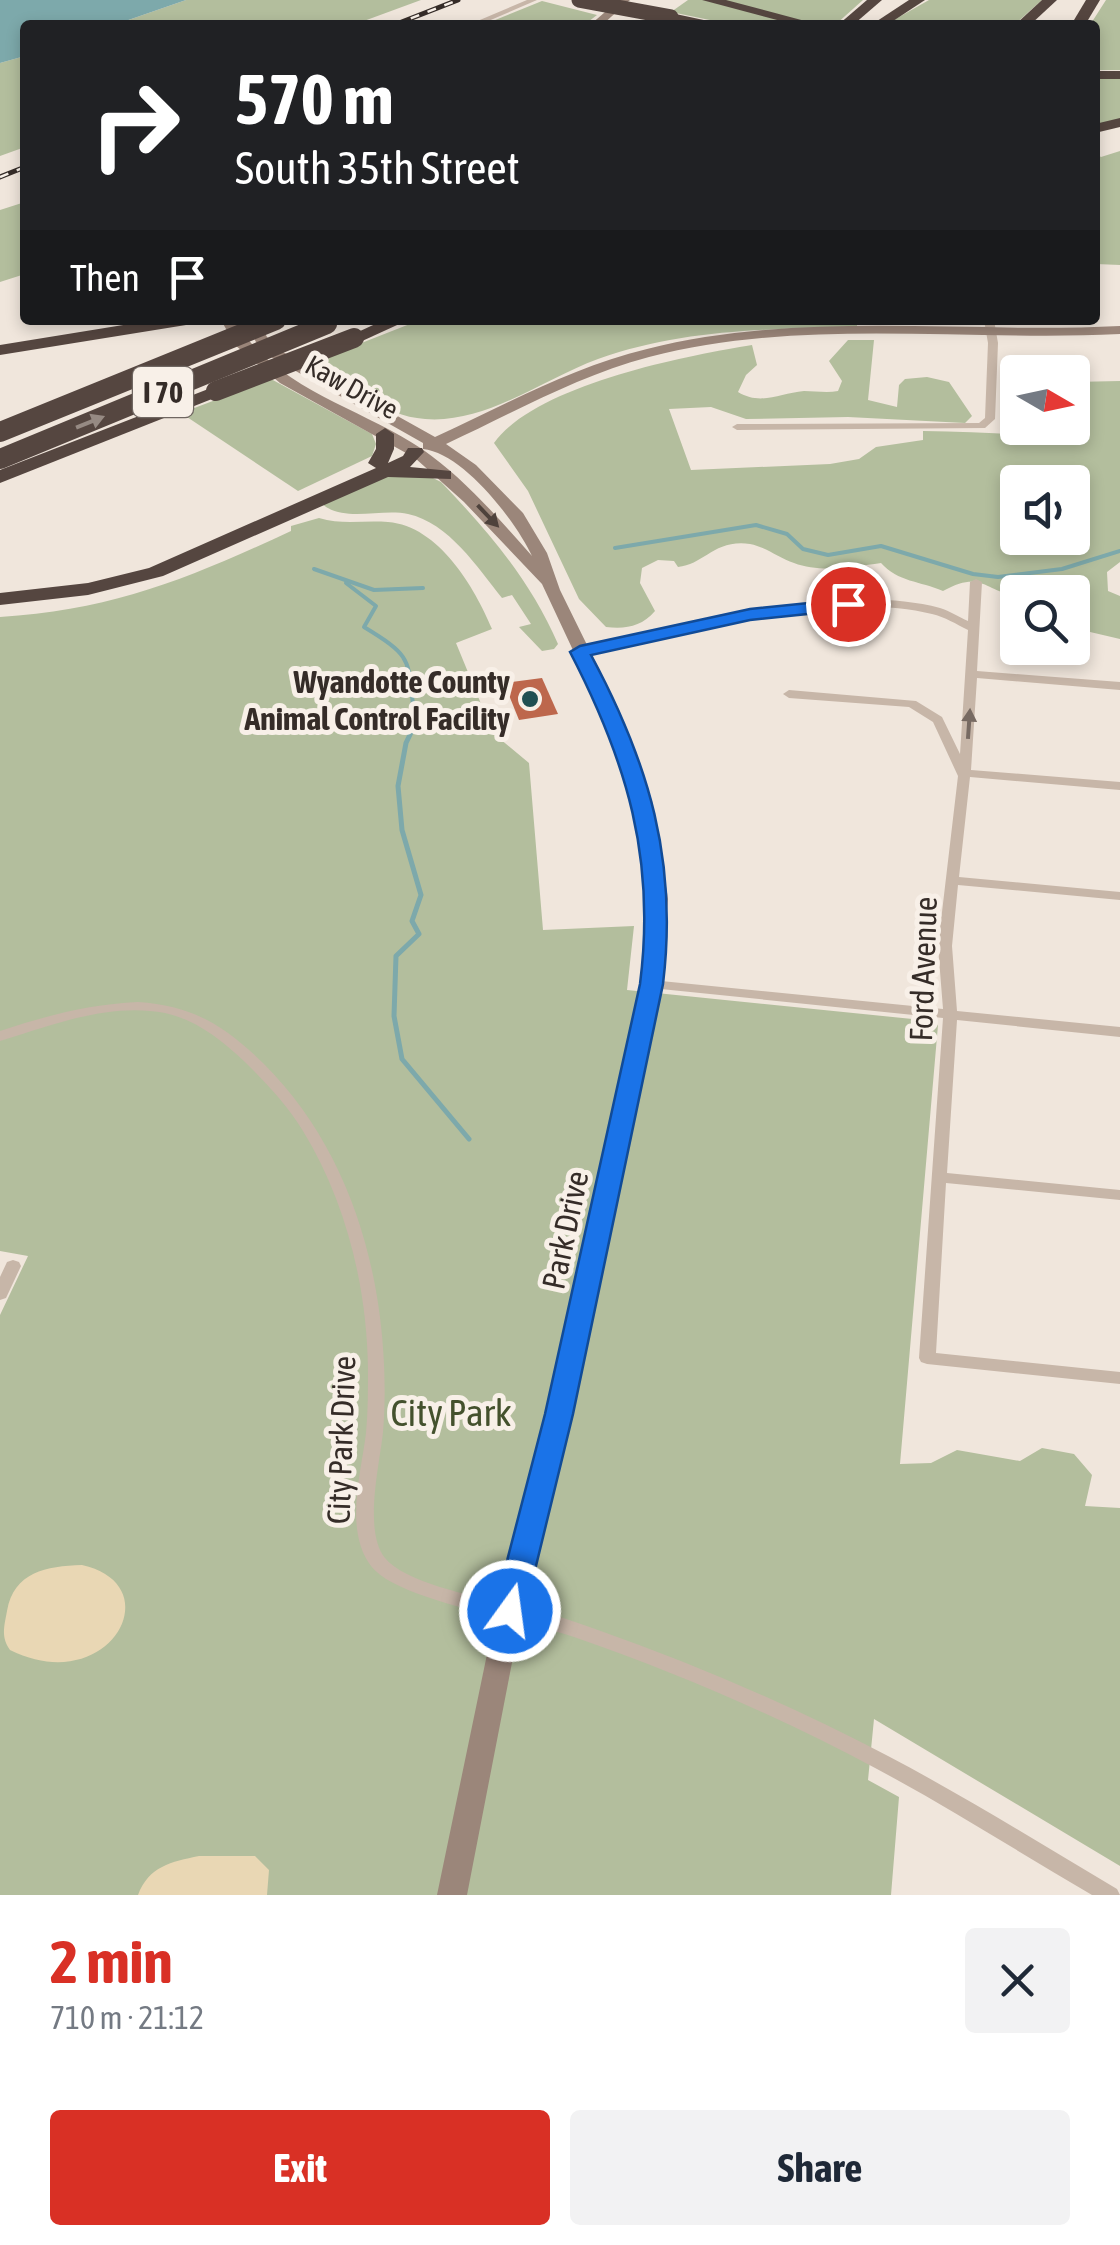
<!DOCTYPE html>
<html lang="en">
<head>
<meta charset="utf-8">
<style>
	:root { --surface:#fff; --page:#f2f2f3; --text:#1f2937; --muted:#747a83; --accent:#d93025 }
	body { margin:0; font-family:"Asap Condensed",sans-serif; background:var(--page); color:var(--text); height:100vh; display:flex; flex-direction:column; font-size:38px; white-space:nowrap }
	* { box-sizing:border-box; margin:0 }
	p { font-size:32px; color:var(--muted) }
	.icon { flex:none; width:55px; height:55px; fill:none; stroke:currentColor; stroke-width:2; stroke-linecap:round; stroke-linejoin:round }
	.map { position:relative; height:1895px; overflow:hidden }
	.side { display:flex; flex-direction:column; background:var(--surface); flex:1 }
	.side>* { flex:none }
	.banner { position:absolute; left:20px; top:20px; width:1080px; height:305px; border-radius:10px; box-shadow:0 5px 15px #0003; background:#202124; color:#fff; overflow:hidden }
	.needle { width:65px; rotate:99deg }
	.controls { position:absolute; left:1000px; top:355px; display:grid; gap:20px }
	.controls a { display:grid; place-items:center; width:90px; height:90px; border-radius:10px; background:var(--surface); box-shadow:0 5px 15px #0003; font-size:50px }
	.pin { position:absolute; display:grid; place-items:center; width:85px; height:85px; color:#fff; margin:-42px; border:5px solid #fff; border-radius:50%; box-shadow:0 2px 10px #0007 }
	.me { position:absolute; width:110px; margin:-55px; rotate:14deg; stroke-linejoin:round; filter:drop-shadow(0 0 8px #0008) }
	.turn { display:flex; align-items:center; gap:35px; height:210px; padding:0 50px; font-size:45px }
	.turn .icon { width:130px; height:130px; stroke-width:2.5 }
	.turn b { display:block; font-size:70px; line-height:85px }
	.then { display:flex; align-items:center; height:95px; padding:0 50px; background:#0003; gap:20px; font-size:38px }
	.round { display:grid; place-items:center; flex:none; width:105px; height:105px; border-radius:10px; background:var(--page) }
	.headline { display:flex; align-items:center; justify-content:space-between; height:170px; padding:0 50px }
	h1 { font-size:60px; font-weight:700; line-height:75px; color:var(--accent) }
	.button { display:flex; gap:20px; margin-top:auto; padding:20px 50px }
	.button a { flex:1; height:115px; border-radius:10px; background:var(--accent); color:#fff; font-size:40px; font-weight:700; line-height:115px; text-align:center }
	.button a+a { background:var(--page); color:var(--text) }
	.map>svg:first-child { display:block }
	.green { fill:#b3be9d; fill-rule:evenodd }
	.sand { fill:#e9d7b4 }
	.water { fill:#7da9ab }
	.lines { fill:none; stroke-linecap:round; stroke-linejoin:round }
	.stream-far1 { stroke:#7da9ab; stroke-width:4 }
	.stream { stroke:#7da9ab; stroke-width:5 }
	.building { fill:#bd674c }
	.minor { fill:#c7b6a8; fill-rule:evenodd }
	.secondary { fill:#9b867a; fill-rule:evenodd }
	.motorway { fill:#554640; fill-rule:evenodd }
	.rail-casing { stroke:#352c28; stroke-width:5 }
	.rail { stroke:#f8f0e8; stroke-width:2.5; stroke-dasharray:9; stroke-linecap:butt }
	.motorway-bridge-far1 { stroke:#554640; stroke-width:15 }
	.motorway-bridge { stroke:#554640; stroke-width:20 }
	.oneway { fill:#968a83 }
	.oneway2 { fill:#4e423c }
	.oneway3 { fill:#776a62 }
	.route { fill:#1a73e8; stroke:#114b97; stroke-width:2.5 }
	.poi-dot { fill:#215053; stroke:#f8f0e8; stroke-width:4 }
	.labels { text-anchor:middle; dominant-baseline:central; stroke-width:10; stroke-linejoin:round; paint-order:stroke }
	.far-street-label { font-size:28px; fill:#352c28; stroke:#f8f0e8 }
	.shield { fill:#f8f0e8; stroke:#706762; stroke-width:2.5 }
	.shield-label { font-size:30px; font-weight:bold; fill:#352c28 }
	.poi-label { font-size:32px; font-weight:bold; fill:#352c28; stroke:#f8f0e8; text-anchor:end }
	.street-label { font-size:32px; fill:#352c28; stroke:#f8f0e8 }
	.near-park-label { font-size:38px; fill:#44512d; stroke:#f8f0e8 }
</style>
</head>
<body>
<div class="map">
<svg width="1120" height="1895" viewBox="0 0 1120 1895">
	<rect width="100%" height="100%" fill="#f0e6dc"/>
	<g class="green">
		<path d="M186 0H421L353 25H114Z"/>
		<path d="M688 0H863L835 25H734L671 12Z"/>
		<path d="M929 0H1042L1014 25H885Z"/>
		<path d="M1106 0H1120V70H1095V25H1090Z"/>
		<path d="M542 1 597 15 584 25H483Z"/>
		<path d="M25 56V147L0 156V63Z"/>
		<path d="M1095 79H1120V119L1095 126Z"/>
		<path d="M1120 151V265L1096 264 1095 281V153L1101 157Z"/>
		<path d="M25 202V274L0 282V210Z"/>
		<path d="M420 320H857V327C769 329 682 329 598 359 543 379 486 424 425 419 383 416 344 385 308 364Z"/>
		<path d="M848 340H874L868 400 897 407 899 385 905 379 927 377 949 382 972 416 965 423 848 417 746 419 711 407 669 409 691 470 830 464 859 459 876 447 923 440V431C972 432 1015 434 1063 437L1064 428H1072L1073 382 1120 381V562L1107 572 1108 591 1120 596V639L1073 628 1072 592C1054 592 1033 594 1017 594 987 595 984 568 943 591 920 581 898 582 881 563 853 567 820 573 794 563 779 558 766 547 750 544 714 539 704 565 678 567L674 561 658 560 642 568 640 583 655 611C641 627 626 629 606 627L579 599 528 491 494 443C536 385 684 356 752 345L757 365 746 375 738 392C761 406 780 393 804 391 815 391 827 393 838 391L842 381 829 361ZM1018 482H1072V538H1018Z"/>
		<path d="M271 379 372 434 376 444 372 456 298 491 181 413Z"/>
		<path d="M389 475 431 477 441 482C489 532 530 580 558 644L554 649 542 651 519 627 531 624 512 595 502 598C477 567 449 523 408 514 381 508 345 523 322 504Z"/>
		<path d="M319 518C342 525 364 520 388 522 439 526 475 588 492 629L456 643 493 733 529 763 543 930 634 926 627 990 932 1021 938 1025 900 1464 931 1463 957 1450 1020 1461 1042 1448 1074 1454 1092 1475 1085 1506 1120 1508V1866L874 1719 868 1780 899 1797 891 1895H0V1315L28 1256 0 1251V617C113 610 190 578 291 531V526Z"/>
	</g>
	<g class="sand">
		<path d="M82 1565C172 1585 109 1699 10 1650 1 1637 4 1627 7 1611 14 1572 46 1566 82 1565Z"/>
		<path d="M199 1856H255L269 1870 267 1895H138C149 1866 171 1862 199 1856Z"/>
	</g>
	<path class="water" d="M0 0H186L114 25H25V56L0 63Z"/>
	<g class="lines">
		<g class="stream-far1">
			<path d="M615 548 756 525 787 534 803 549 828 555 881 546 973 574 998 577 1062 569 1120 551"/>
			<path d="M314 569 374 590 423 588"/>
			<path d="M346 583 376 606 364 627C415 658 407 659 414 713"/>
		</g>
		<path class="stream" d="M413 711 416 722 406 743 398 786 402 830 421 895 412 921 419 934 396 956 394 1016 402 1059 469 1139"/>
	</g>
	<path class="building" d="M542 678 558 714 519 720 504 683Z"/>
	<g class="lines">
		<g class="minor">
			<path d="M527 0H537L479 25H468Z"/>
			<path d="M984 320H994L998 343 995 419 985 428 737 430 732 427 737 424 979 423 985 418 988 343Z"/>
			<path d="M976 579 982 582 977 671 1120 682V690L977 678 971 770 1120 782V790L970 777 959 877 1120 892V900L958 885 952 946 957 1011 1120 1027V1037L957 1020 947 1173 1120 1190V1200L946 1183 936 1353 1120 1372V1384L927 1364 921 1362 919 1358 943 1018 651 988 644 984 651 980 943 1009 938 946 958 776 933 722 909 707 789 698 783 694 789 690 916 701 942 717 960 754 968 630C956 624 945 617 932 614 829 589 683 633 580 655L574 651 580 647C684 626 837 581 940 608 950 611 959 617 968 621L970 582Z"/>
			<path d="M138 1002C193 1006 224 1025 263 1063 343 1142 379 1253 384 1364 385 1386 385 1409 383 1432 380 1463 363 1531 385 1558 409 1587 495 1600 533 1609 555 1615 576 1622 598 1630 697 1665 795 1707 888 1756 966 1797 1041 1844 1117 1889L1120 1895H1092C1020 1853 950 1808 877 1769 780 1717 678 1673 574 1637 529 1621 397 1601 371 1566 344 1530 361 1474 366 1433 368 1412 368 1390 368 1369 367 1287 346 1201 303 1131 287 1105 267 1084 246 1063 223 1041 197 1020 165 1013 109 1002 53 1025 0 1041V1031C45 1016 90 1004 138 1002Z"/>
			<path d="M13 1260 19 1262 21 1266 6 1298 0 1300V1277L7 1262Z"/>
		</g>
		<g class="secondary">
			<path d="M619 0H630L602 25H590Z"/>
			<path d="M221 320H235C274 389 360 407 422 449 464 478 499 519 532 556 515 520 463 453 423 449V443L271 357 256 342 244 320H258L267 337 281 351 435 437C505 405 572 367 647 349 800 310 964 334 1120 326V334C965 342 801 317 649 357 577 376 513 413 446 444L476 465 523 513 547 553 560 590 619 710 652 801 668 899 661 984 571 1413 522 1611 467 1895H437L496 1611 547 1413 641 984 648 899 634 801 601 710 542 584 464 502 415 458 280 383 235 345Z"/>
		</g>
		<g class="motorway">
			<path d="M702 0H726L820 25H796Z"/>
			<path d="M867 0H882L853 25H838Z"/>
			<path d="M909 0H925L887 25H871Z"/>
			<path d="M1042 0H1057L1030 25H1015Z"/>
			<path d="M1086 0H1100L1085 25H1071Z"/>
			<path d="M671 13 713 22 715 25 666 20 664 17Z"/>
			<rect x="1095" y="71" width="25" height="8"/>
			<path d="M1120 118V127L1095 133V124Z"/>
			<path d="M154 320H195L186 325 0 355V345Z"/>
			<path d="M384 320H408L360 342 345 338Z"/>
			<path d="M216 386 222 387V395L0 483V470Z"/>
			<path d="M385 428 394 434V449L388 463 403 456 408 448H422L424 452 410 467 451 471V479L388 477 163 576 88 595 0 605V593L88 583 149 568 376 468 368 463 376 449V434Z"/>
		</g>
		<defs>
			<g id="rail">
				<path d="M394 25 458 0"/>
				<path d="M0 177 25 167"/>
			</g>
		</defs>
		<use href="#rail" class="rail-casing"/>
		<use href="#rail" class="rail"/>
		<path class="motorway-bridge-far1" d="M579 0 671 17"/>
		<g class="motorway-bridge">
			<path d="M216 391 354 338"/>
			<path d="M0 432 276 320"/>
			<path d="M0 459 327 324"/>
		</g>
	</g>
	<defs><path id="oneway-solid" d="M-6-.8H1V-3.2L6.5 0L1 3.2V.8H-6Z" transform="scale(2.5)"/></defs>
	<use class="oneway" href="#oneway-solid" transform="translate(90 422) rotate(-22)"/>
	<use class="oneway2" href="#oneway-solid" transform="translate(488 516) rotate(46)"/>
	<use class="oneway3" href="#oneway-solid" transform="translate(969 724) rotate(-86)"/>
	<path class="route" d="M848 599 855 600V609L750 620 591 655C649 763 678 861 663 984L573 1414 525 1611 520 1619 510 1623 499 1619 494 1611 545 1414 640 984C656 859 627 762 570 652L580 646 750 609Z"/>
	<circle class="poi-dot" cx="530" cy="699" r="10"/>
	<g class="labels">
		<g class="far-street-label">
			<text transform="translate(352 387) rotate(29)">Kaw Drive</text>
		</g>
		<rect class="shield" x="133" y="367" width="60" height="50" rx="8"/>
		<g class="shield-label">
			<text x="163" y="392">I 70</text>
		</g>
		<g class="poi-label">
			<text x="510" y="681">Wyandotte County<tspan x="510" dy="37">Animal Control Facility</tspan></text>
		</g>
		<g class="street-label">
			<text transform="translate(923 969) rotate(-88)">Ford Avenue</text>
			<text transform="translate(565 1230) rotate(-78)">Park Drive</text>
			<text transform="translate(341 1440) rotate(-88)">City Park Drive</text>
		</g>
		<g class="near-park-label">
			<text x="451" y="1412">City Park</text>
		</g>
	</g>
</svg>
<div class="controls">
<a><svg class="needle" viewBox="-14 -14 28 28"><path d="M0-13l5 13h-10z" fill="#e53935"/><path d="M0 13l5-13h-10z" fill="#747a83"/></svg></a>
<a><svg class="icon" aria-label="sound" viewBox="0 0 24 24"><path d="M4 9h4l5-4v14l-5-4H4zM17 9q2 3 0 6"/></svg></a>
<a><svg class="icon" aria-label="search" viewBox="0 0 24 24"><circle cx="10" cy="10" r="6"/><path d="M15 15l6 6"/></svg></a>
</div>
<div class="pin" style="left:848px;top:604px;background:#d93025"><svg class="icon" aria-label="arrive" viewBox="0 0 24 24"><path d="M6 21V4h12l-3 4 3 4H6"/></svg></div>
<svg class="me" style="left:510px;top:1611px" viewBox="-20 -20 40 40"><circle r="17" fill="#1a73e8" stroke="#fff" stroke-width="3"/><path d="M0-11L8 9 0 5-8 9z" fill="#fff"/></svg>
<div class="banner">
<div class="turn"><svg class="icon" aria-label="right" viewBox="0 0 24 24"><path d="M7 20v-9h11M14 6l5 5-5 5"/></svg><div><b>570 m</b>South 35th Street</div></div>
<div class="then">Then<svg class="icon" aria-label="arrive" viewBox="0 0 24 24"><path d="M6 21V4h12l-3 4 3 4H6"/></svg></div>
</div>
</div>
<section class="side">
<div class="headline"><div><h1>2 min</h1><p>710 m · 21:12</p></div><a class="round"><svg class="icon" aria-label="close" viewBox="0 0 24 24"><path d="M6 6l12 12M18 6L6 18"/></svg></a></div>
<div class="button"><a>Exit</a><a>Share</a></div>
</section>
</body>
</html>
